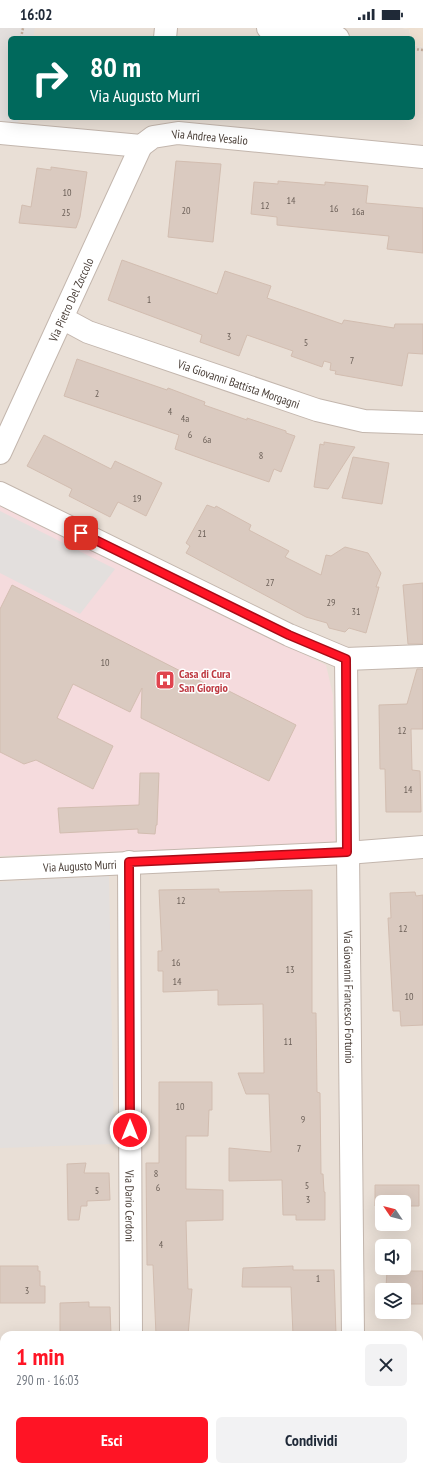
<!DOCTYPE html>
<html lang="it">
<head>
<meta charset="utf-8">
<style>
	:root { --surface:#fff; --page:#f2f2f3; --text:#1f2937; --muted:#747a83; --accent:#ff1425 }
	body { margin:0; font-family:"PT Sans Narrow",sans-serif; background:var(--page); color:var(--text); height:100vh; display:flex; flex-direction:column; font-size:15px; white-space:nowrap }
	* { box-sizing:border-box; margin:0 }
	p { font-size:13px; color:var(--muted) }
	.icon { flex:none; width:22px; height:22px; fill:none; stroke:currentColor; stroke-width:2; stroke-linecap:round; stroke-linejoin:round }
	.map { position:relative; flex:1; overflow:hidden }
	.side { position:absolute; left:0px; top:1303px; width:423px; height:140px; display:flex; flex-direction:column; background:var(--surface); border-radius:12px 12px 0 0; box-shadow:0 4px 16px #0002 }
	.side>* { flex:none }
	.hud { position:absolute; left:8px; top:8px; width:407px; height:84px; border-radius:6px; box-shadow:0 4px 16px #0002; background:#00695c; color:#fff; overflow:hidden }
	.needle { width:26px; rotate:305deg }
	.controls { position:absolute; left:375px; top:1167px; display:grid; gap:8px }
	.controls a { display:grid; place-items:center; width:36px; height:36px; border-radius:6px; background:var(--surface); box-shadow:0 4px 16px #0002; font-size:20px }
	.pin { position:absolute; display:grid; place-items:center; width:34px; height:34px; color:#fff; margin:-17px; border-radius:8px; box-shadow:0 2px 6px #0006 }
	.me { position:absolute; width:44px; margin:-22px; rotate:0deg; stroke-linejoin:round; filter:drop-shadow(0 0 3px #0008) }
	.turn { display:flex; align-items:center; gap:14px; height:84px; padding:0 16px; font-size:18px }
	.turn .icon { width:52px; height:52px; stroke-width:2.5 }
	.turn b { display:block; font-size:28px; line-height:34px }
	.round { display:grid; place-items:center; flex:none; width:42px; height:42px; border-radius:6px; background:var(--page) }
	.overview { display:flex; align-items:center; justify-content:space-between; height:68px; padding:0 16px }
	h1 { font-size:24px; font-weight:600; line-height:30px; color:var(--accent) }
	.action { display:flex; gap:8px; margin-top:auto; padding:8px 16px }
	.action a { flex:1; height:46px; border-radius:6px; background:var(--accent); color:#fff; font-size:16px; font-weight:600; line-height:46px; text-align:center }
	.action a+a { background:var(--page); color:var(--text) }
	.status { display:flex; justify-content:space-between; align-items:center; height:28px; padding:0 20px; background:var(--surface); direction:ltr }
	.status svg { height:11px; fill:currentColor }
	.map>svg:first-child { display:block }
	.residential { fill:#e9dfd6; fill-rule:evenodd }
	.education { fill:#eee0d1 }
	.medical { fill:#f5dbdd }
	.parking { fill:#e3dfdd }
	.building { fill:#dacac0; stroke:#d2bdb0 }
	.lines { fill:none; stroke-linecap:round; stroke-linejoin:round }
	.minor-casing { stroke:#c3b6ad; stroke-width:24 }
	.path { stroke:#c3ac9b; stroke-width:2.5; stroke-dasharray:2 2; stroke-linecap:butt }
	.minor { stroke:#fff; stroke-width:22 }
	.route-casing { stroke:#a60d18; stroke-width:10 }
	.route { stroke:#ff1425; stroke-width:7 }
	.labels { text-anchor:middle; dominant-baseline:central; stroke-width:3; stroke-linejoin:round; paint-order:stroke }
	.number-label { font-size:10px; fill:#6c6058 }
	.street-label { font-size:12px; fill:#483d36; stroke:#fff }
	.health-label { font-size:12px; font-weight:bold; fill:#be3a42; stroke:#fff; text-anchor:start }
</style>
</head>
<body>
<div class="status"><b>16:02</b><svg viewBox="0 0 49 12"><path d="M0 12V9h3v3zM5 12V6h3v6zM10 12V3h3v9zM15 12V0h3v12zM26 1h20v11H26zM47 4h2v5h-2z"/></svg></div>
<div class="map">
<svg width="423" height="1443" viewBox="0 0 423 1443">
	<rect width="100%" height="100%" fill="#f4eee8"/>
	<path class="residential" d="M0 0H402L409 1 411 10H10V90H413V17L423 19V1443H0ZM382 1174H404V1196H382ZM382 1218H404V1240H382ZM382 1262H404V1284H382ZM4 1307H419V1439H4Z"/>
	<path class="education" d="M402 0H423V19L413 17V10H411L409 1Z"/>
	<path class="medical" d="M0 478 326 637 333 667 335 815 0 828Z"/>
	<g class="parking">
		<path d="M0 0H35L33 10H10V90H19L18 96 0 94Z"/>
		<path d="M0 483 115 541 80 586 0 545Z"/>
		<path d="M109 848 114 1116 0 1120V854Z"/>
	</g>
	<g class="building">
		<path d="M176 133 221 136 213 214 168 209Z"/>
		<path d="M51 139 87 144 80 189 76 200 19 195 22 177 31 179 37 140 51 142Z"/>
		<path d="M278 153 325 157V154L368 158 366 175 423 180V225L387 221 389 208 277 197V189L251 186 254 154 278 156Z"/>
		<path d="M122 232 217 266 225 243 271 258 267 270 342 296 344 292 394 300 395 296H423V326L408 325 402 358 335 346 336 343 330 342 331 335 324 333 322 339 291 328 293 323 247 307 239 328 200 314 202 307 108 272Z"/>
		<path d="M77 331 167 362 168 360 205 374 204 377 247 392V390L286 403V405L295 408 281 444 274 441 269 454 211 434 175 421 179 407 64 368Z"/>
		<path d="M44 407 111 441 115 433 162 455 146 488 118 474 110 489 69 468 72 461 27 438Z"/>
		<path d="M324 414 355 419 328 461 314 459 320 416 324 417Z"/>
		<path d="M353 429 389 435 382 476 342 470Z"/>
		<path d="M207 477 215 480 216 478 251 497 249 502 289 523 285 529 321 547 326 527 331 528 345 519 368 525 381 545 376 559H379L366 605 349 600 345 604 329 600 327 595 306 589 186 525 190 518 186 515Z"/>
		<path d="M423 555V616H408L403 557Z"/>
		<path d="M12 557 196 651 214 660 217 657 296 697 269 753 141 690 142 660 130 684 73 656 57 690 113 718 93 761 36 732 24 736 0 724V581Z"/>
		<path d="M417 641H423V701H411L412 742 420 743 421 784H386L385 741H380L379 677 407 676Z"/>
		<path d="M140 745H159L157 797H156L155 806 138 805V801L60 805 58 780 139 777Z"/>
		<path d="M219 861V864L312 862V985H316L317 1064 320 1065 321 1146H323L324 1164H325V1192H296V1187H283L282 1152 229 1153V1120L271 1124 269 1066H246L238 1045H264L263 976 218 977V962L163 964V943H158V923H162L159 862Z"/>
		<path d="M415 864 416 868 423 867V997L401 998 400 983H393L388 890H391L390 865Z"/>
		<path d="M159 1054H212V1082H209L208 1108H186V1161L223 1162V1192L186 1193 188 1261H192L188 1307H156L153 1237H147L146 1135H159Z"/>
		<path d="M86 1135 84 1145H109L110 1172 87 1173V1178H81L79 1192H68L67 1136Z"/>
		<path d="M375 1157H419V1178H404V1174H382V1178H375Z"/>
		<path d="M0 1238H38V1243H40V1258H45V1275H0Z"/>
		<path d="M293 1238V1242H334L336 1307H293L291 1259H242L243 1240Z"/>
		<path d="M387 1243H423V1276H404V1262H382V1277H378L377 1259H386Z"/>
		<path d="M89 1274V1279H110L111 1307H67V1304H60V1275Z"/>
	</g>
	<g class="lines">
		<defs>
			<g id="minor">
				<path d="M268 0 338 10"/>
				<path d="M165 10 166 0"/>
				<path id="s1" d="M0 105 141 118 153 109 178 105 423 129"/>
				<path id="s2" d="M62 290 88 304 317 382 364 393 423 395"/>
				<path id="s3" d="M0 425 141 118"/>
				<path d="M0 465 289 607 346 631 423 628"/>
				<path id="s4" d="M346 631 353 1307"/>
				<path id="s5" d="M129 834 131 1307"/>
				<path id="s6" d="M0 841 347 825 423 819"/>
				<path d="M419 1380H423"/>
				<path d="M0 1389H4"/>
			</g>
		</defs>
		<use href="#minor" class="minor-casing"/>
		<g class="path">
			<path d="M21 10 23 0"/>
			<path d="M413 21 423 22"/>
		</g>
		<use href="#minor" class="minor"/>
	</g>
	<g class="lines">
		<defs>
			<path id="route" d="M81 505 289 607 346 631 347 824 129 834 130 1102"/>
		</defs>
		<use href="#route" class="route-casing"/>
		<use href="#route" class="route"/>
	</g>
	<defs>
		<symbol id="hospital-square" viewBox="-11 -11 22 22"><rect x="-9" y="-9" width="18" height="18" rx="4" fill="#e0444e" stroke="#fff"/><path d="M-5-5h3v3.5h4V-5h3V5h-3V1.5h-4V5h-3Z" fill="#fff"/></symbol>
	</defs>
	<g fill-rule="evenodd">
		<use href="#hospital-square" x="154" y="641" width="22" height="22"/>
	</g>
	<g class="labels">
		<g class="number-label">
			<text x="67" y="164">10</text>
			<text x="291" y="172">14</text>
			<text x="265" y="177">12</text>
			<text x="334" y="180">16</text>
			<text x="186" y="182">20</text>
			<text x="358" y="183">16a</text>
			<text x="66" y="184">25</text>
			<text x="149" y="271">1</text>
			<text x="229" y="308">3</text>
			<text x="306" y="314">5</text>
			<text x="352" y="332">7</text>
			<text x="97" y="365">2</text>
			<text x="170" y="383">4</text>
			<text x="185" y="390">4a</text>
			<text x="190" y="406">6</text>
			<text x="207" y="411">6a</text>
			<text x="261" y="427">8</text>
			<text x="137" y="470">19</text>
			<text x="202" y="505">21</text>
			<text x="270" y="554">27</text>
			<text x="331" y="574">29</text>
			<text x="356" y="583">31</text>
			<text x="105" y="634">10</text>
			<text x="402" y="702">12</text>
			<text x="408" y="761">14</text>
			<text x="181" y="872">12</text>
			<text x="403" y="900">12</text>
			<text x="176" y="934">16</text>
			<text x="290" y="941">13</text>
			<text x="177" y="953">14</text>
			<text x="409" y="968">10</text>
			<text x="288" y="1013">11</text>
			<text x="180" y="1078">10</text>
			<text x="303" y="1091">9</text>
			<text x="299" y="1120">7</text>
			<text x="156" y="1145">8</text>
			<text x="307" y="1157">5</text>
			<text x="158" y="1159">6</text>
			<text x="97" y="1162">5</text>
			<text x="308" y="1171">3</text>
			<text x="161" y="1216">4</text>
			<text x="318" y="1250">1</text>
			<text x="27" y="1262">3</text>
		</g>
		<g class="street-label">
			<text stroke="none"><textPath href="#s1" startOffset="214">Via Andrea Vesalio</textPath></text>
			<text stroke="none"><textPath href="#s3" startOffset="169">Via Pietro Del Zoccolo</textPath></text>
			<text stroke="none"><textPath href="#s2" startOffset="189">Via Giovanni Battista Morgagni</textPath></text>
			<text stroke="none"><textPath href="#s6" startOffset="80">Via Augusto Murri</textPath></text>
			<text stroke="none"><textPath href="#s4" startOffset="338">Via Giovanni Francesco Fortunio</textPath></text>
			<text stroke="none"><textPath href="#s5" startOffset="344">Via Dario Cerdoni</textPath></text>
		</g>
		<g class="health-label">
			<text x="179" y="645">Casa di Cura<tspan x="179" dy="14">San Giorgio</tspan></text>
		</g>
	</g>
</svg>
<div class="controls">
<a><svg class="needle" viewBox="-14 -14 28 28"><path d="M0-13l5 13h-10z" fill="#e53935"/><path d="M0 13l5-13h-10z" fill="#747a83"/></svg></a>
<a><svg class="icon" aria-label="sound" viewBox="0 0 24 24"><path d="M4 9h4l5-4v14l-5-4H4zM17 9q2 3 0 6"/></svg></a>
<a><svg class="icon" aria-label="layers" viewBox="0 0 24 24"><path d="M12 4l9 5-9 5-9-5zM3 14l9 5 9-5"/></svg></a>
</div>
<div class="pin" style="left:81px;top:505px;background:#d93025"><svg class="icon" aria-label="arrive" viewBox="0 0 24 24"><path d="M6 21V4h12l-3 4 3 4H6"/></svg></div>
<svg class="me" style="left:130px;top:1102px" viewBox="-20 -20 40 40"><circle r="17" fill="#ff1425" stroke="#fff" stroke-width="3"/><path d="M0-11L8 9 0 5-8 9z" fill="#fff"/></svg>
<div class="hud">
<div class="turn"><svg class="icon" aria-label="right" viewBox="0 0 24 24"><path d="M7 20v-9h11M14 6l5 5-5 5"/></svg><div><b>80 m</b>Via Augusto Murri</div></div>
</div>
<section class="side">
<div class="overview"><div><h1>1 min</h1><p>290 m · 16:03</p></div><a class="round"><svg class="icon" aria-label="close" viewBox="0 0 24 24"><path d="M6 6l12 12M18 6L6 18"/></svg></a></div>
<div class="action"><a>Esci</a><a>Condividi</a></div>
</section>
</div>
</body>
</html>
